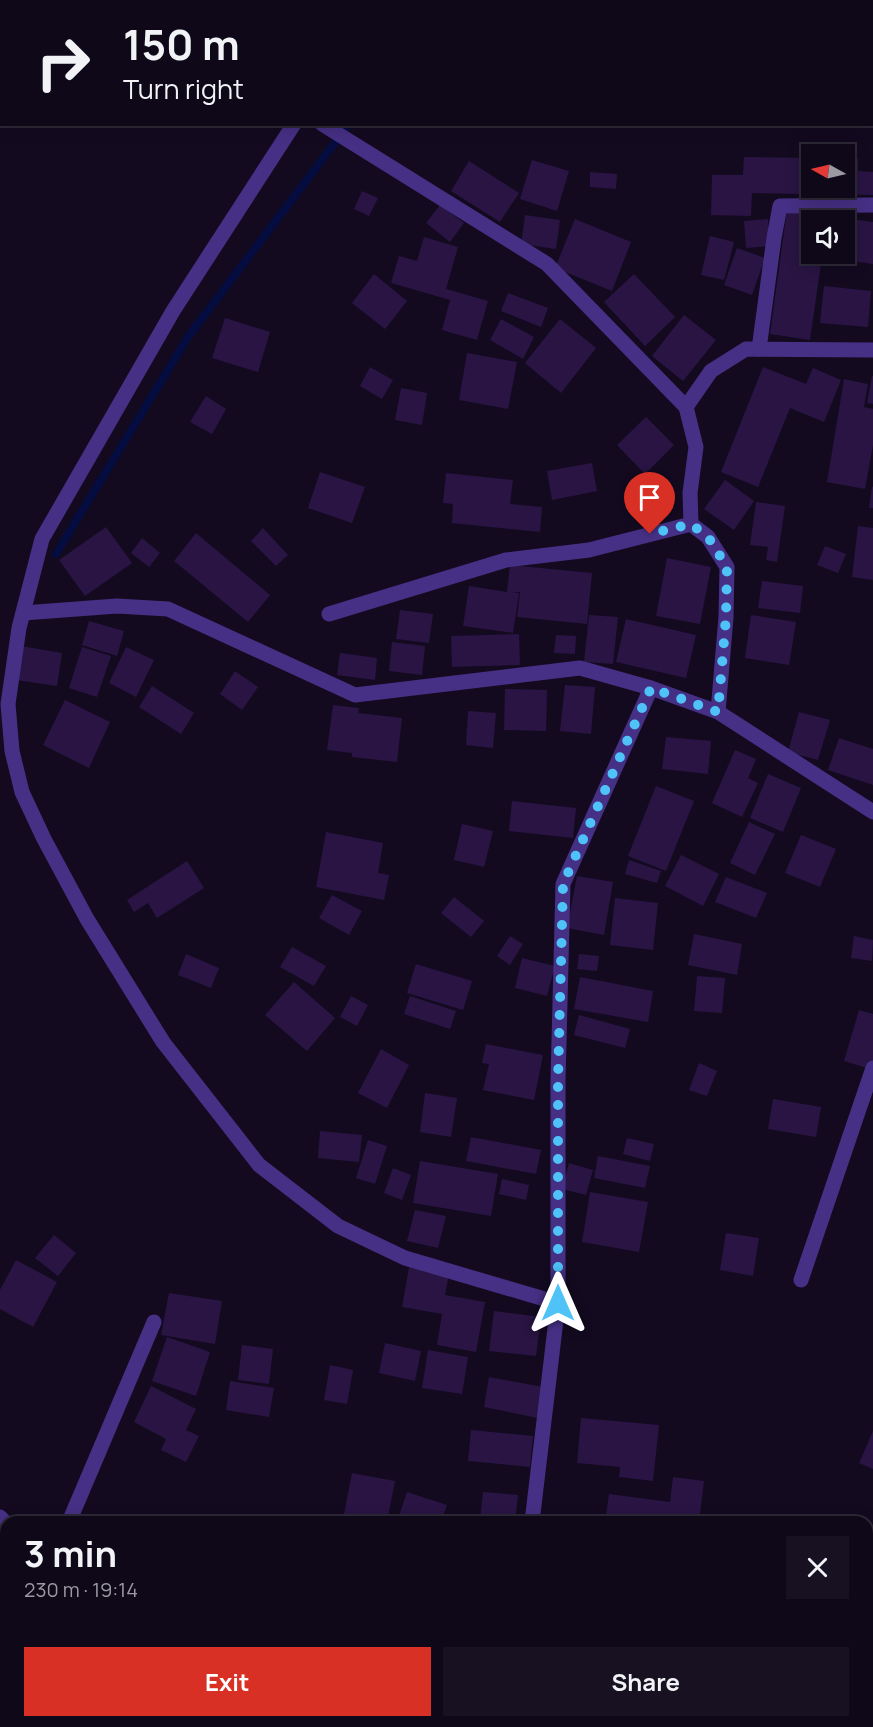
<!DOCTYPE html>
<html lang="en">
<head>
<meta charset="utf-8">
<style>
	:root { --surface:#0e0818; --page:#171121; --text:#f1f3f6; --muted:#9b9aa2; --line:#2e2937; --accent:#d93025 }
	body { margin:0; font-family:Manrope,sans-serif; background:var(--page); color:var(--text); height:100vh; display:flex; flex-direction:column; font-size:22px; white-space:nowrap }
	* { box-sizing:border-box; margin:0 }
	p { font-size:20px; color:var(--muted) }
	.icon { flex:none; width:33px; height:33px; fill:none; stroke:currentColor; stroke-width:2; stroke-linecap:round; stroke-linejoin:round }
	.map { position:relative; flex:1; overflow:hidden }
	.side { position:absolute; left:0px; top:1516px; width:873px; height:212px; display:flex; flex-direction:column; background:var(--surface); border-radius:18px 18px 0 0; box-shadow:0 3px 15px #0003,0 0 0 2px var(--line) }
	.side>* { flex:none }
	.hud { position:absolute; left:0px; top:0px; width:873px; height:126px; box-shadow:0 3px 15px #0003,0 0 0 2px var(--line); background:#0e0818; color:var(--text); overflow:hidden }
	.needle { width:39px; rotate:278deg }
	.fabs { position:absolute; left:801px; top:144px; display:grid; gap:12px }
	.fabs a { display:grid; place-items:center; width:54px; height:54px; border-radius:0px; background:var(--surface); box-shadow:0 3px 15px #0003,0 0 0 2px var(--line); font-size:30px }
	.pin { position:absolute; display:grid; place-items:center; width:51px; height:51px; color:#fff; margin:-62px -26px; border-radius:50% 50% 50% 0; rotate:-45deg; box-shadow:0 0 6px #0007 }
	.pin .icon { rotate:45deg }
	.me { position:absolute; width:66px; margin:-33px; rotate:0deg; stroke-linejoin:round; filter:drop-shadow(0 0 4px #0008) }
	.turn { display:flex; align-items:center; gap:21px; height:126px; padding:0 24px; font-size:27px }
	.turn .icon { width:78px; height:78px; stroke-width:2.5 }
	.turn b { display:block; font-size:42px; line-height:51px }
	.round { display:grid; place-items:center; flex:none; width:63px; height:63px; border-radius:0px; background:var(--page) }
	.overview { display:flex; align-items:center; justify-content:space-between; height:102px; padding:0 24px }
	h1 { font-size:36px; font-weight:700; line-height:45px }
	.primary-button { display:flex; gap:12px; margin-top:auto; padding:12px 24px }
	.primary-button a { flex:1; height:69px; border-radius:0px; background:var(--accent); color:#fff; font-size:24px; font-weight:700; line-height:69px; text-align:center }
	.primary-button a+a { background:var(--page); color:var(--text) }
	.map>svg:first-child { display:block }
	.lines { fill:none; stroke-linecap:round; stroke-linejoin:round }
	.stream { stroke:#040c40; stroke-width:8 }
	.building { fill:#291443; fill-rule:evenodd }
	.lane { stroke:#463085; stroke-width:15 }
	.street { stroke:#463085; stroke-width:15 }
	.route { stroke:#4fc3f7; stroke-width:10; stroke-dasharray:0 18 }
</style>
</head>
<body>
<div class="map">
<svg width="873" height="1727" viewBox="0 0 873 1727">
	<rect width="100%" height="100%" fill="#130a20"/>
	<g class="lines">
		<g class="stream">
			<path d="M462 2 465 0"/>
			<path d="M56 554 188 337 349 124"/>
		</g>
	</g>
	<g class="building">
		<path d="M744 157 812 158V188H844V158H858V171L873 172V195L752 193 751 216 711 215 712 175H743Z"/>
		<path d="M532 160 569 171 557 211 520 199Z"/>
		<path d="M469 161 519 193 500 222 451 191Z"/>
		<path d="M590 172 617 174 616 189 590 187Z"/>
		<path d="M362 191 378 198 369 216 354 209Z"/>
		<path d="M440 205 464 223 450 242 426 223Z"/>
		<path d="M787 210 873 222V264L822 257 810 340 770 334ZM812 220H844V254H812Z"/>
		<path d="M525 215 560 220 556 249 521 244Z"/>
		<path d="M575 219 631 242 612 291 555 268Z"/>
		<path d="M768 219 769 246 746 248 744 221Z"/>
		<path d="M710 236 734 242 724 280 701 275Z"/>
		<path d="M424 237 458 247 446 289 488 301 477 340 442 330 450 300 391 283 399 256 417 261Z"/>
		<path d="M737 248 765 258 752 295 724 285Z"/>
		<path d="M374 274 407 301 385 329 352 303Z"/>
		<path d="M634 274 675 317 645 346 604 302Z"/>
		<path d="M824 286 871 291 868 327 820 323Z"/>
		<path d="M508 293 548 308 541 327 501 311Z"/>
		<path d="M684 315 716 340 683 381 652 356Z"/>
		<path d="M225 318 270 332 258 372 212 358Z"/>
		<path d="M501 319 534 337 523 359 490 340Z"/>
		<path d="M560 319 596 348 561 393 525 363Z"/>
		<path d="M467 353 517 362 508 409 459 400Z"/>
		<path d="M370 367 393 380 382 399 360 386Z"/>
		<path d="M763 367 806 384 813 368 841 380 824 422 790 408 758 487 721 472Z"/>
		<path d="M872 376H873V404L867 403Z"/>
		<path d="M844 379 868 384 864 407 873 409V445L865 489 827 482Z"/>
		<path d="M401 388 427 393 422 425 395 420Z"/>
		<path d="M206 396 226 409 212 434 190 422Z"/>
		<path d="M646 417 674 445 645 474 617 445Z"/>
		<path d="M592 463 597 491 552 500 547 471Z"/>
		<path d="M320 472 365 487 352 523 308 508Z"/>
		<path d="M446 473 513 480 510 504 542 507 540 532 452 523 453 504 443 503Z"/>
		<path d="M725 480 754 501 734 530 704 509Z"/>
		<path d="M872 487H873V508H869Z"/>
		<path d="M756 502 785 506 777 562 766 560 768 547 750 545Z"/>
		<path d="M858 526 873 528V580L852 577Z"/>
		<path d="M106 527 132 563 85 596 59 560Z"/>
		<path d="M263 528 288 555 276 566 251 541Z"/>
		<path d="M196 533 270 595 248 622 174 561Z"/>
		<path d="M142 538 160 553 149 567 131 553Z"/>
		<path d="M825 546 846 554 838 573 817 565Z"/>
		<path d="M667 558 711 567 700 624 656 616Z"/>
		<path d="M510 565 592 573 587 624 517 617 520 592H512L519 593 513 633 463 626 469 586 507 592Z"/>
		<path d="M762 581 803 586 800 613 758 608Z"/>
		<path d="M400 610 433 614 429 643 396 639Z"/>
		<path d="M589 615 618 617 613 664 584 662Z"/>
		<path d="M751 615 796 622 789 665 745 658Z"/>
		<path d="M626 619 696 635 686 678 616 662Z"/>
		<path d="M89 621 124 631 117 656 82 645Z"/>
		<path d="M519 634 520 665 452 667 451 636Z"/>
		<path d="M556 635 576 636 575 654 554 653Z"/>
		<path d="M392 642 425 646 422 675 389 671Z"/>
		<path d="M21 646 62 653 57 686 16 680Z"/>
		<path d="M82 647 111 656 97 697 69 688Z"/>
		<path d="M126 647 154 660 136 697 109 683Z"/>
		<path d="M340 653 377 658 375 680 337 675Z"/>
		<path d="M235 671 258 687 242 710 220 694Z"/>
		<path d="M565 685 595 687 591 734 560 731Z"/>
		<path d="M152 686 194 713 181 734 139 707Z"/>
		<path d="M505 689 547 690 546 731 504 730Z"/>
		<path d="M65 700 110 722 89 768 43 745Z"/>
		<path d="M333 705 359 708 358 713 402 718 397 762 352 757V753L327 750Z"/>
		<path d="M468 711 496 713 493 748 466 745Z"/>
		<path d="M799 712 830 720 818 760 788 752Z"/>
		<path d="M666 737 711 741 708 774 662 769Z"/>
		<path d="M839 738 873 749V785L828 770Z"/>
		<path d="M735 750 756 759 748 778 758 783 742 817 712 803Z"/>
		<path d="M768 774 801 788 783 832 750 818Z"/>
		<path d="M656 786 694 801 666 871 628 856Z"/>
		<path d="M512 801 576 808 573 838 509 831Z"/>
		<path d="M749 822 775 834 755 875 730 863Z"/>
		<path d="M462 824 493 831 484 867 454 860Z"/>
		<path d="M326 832 383 843 378 873 389 875 384 900 316 887Z"/>
		<path d="M801 835 836 849 820 887 785 873Z"/>
		<path d="M681 855 719 874 703 906 665 886Z"/>
		<path d="M629 860 661 871 657 883 625 874Z"/>
		<path d="M187 861 204 888 157 918 148 903 134 912 127 900Z"/>
		<path d="M577 876 613 882 604 935 567 928Z"/>
		<path d="M726 877 767 893 756 918 715 902Z"/>
		<path d="M332 895 362 911 349 935 319 918Z"/>
		<path d="M454 897 484 921 471 937 441 913Z"/>
		<path d="M615 898 658 903 653 950 610 945Z"/>
		<path d="M694 934 742 944 737 975 688 965Z"/>
		<path d="M510 936 523 944 510 965 497 956Z"/>
		<path d="M854 936 873 940 872 961 851 958Z"/>
		<path d="M292 947 326 966 314 986 280 967Z"/>
		<path d="M186 954 219 968 211 988 178 975Z"/>
		<path d="M579 954 599 956 597 971 577 969Z"/>
		<path d="M522 958 555 966 547 996 515 988Z"/>
		<path d="M416 964 472 981 463 1010 407 993Z"/>
		<path d="M697 976 725 978 722 1013 694 1011Z"/>
		<path d="M580 977 653 991 648 1022 574 1009Z"/>
		<path d="M294 982 335 1018 307 1051 265 1015Z"/>
		<path d="M351 996 368 1005 357 1026 340 1017Z"/>
		<path d="M410 996 456 1011 450 1029 404 1014Z"/>
		<path d="M859 1010 873 1014V1070L844 1061Z"/>
		<path d="M579 1015 630 1029 625 1048 574 1035Z"/>
		<path d="M486 1044 543 1055 534 1100 483 1090 489 1064 482 1063Z"/>
		<path d="M381 1049 409 1065 387 1108 358 1093Z"/>
		<path d="M699 1063 717 1071 707 1096 689 1090Z"/>
		<path d="M425 1093 457 1098 451 1137 420 1132Z"/>
		<path d="M773 1099 821 1107 816 1137 768 1129Z"/>
		<path d="M320 1131 362 1135 359 1162 318 1158Z"/>
		<path d="M471 1137 541 1150 536 1174 466 1161Z"/>
		<path d="M627 1138 654 1144 650 1161 623 1154Z"/>
		<path d="M368 1140 387 1146 375 1184 356 1178Z"/>
		<path d="M598 1156 650 1166 645 1188 594 1178Z"/>
		<path d="M420 1161 498 1174 491 1216 413 1203Z"/>
		<path d="M569 1163 593 1170 586 1195 562 1189Z"/>
		<path d="M393 1168 411 1175 402 1200 384 1193Z"/>
		<path d="M502 1179 529 1185 526 1200 499 1194Z"/>
		<path d="M590 1192 648 1202 639 1252 582 1242Z"/>
		<path d="M415 1210 446 1216 438 1248 407 1241Z"/>
		<path d="M726 1233 759 1238 753 1276 720 1270Z"/>
		<path d="M54 1235 76 1253 58 1276 35 1258Z"/>
		<path d="M16 1260 57 1282 33 1327 0 1309V1290Z"/>
		<path d="M410 1262 450 1269 445 1295 485 1302 476 1352 437 1345 442 1314 402 1307Z"/>
		<path d="M169 1293 222 1301 215 1344 161 1335Z"/>
		<path d="M494 1311 541 1317 536 1356 489 1351Z"/>
		<path d="M167 1337 210 1352 196 1396 152 1381Z"/>
		<path d="M385 1343 421 1351 415 1381 379 1373Z"/>
		<path d="M242 1345 273 1349 269 1384 238 1380Z"/>
		<path d="M428 1350 468 1357 462 1394 422 1388Z"/>
		<path d="M330 1365 353 1370 347 1404 324 1400Z"/>
		<path d="M489 1377 543 1387 538 1418 484 1407Z"/>
		<path d="M230 1381 274 1388 269 1417 226 1410Z"/>
		<path d="M151 1386 196 1409 186 1430 199 1436 186 1462 161 1450 166 1439 134 1422Z"/>
		<path d="M581 1418 659 1425 653 1481 619 1477 620 1467 577 1463Z"/>
		<path d="M471 1430 533 1436 530 1467 468 1461Z"/>
		<path d="M873 1431V1469L859 1463Z"/>
		<path d="M352 1473 395 1481 387 1522 344 1514Z"/>
		<path d="M673 1477 704 1481 699 1522H675L650 1519V1522H605L609 1494 670 1502Z"/>
		<path d="M407 1492 447 1505 441 1522H397Z"/>
		<path d="M483 1492 518 1495 515 1522 480 1520Z"/>
		<path d="M0 1547 6 1549V1585L0 1599Z"/>
		<path d="M6 1599V1629L0 1626V1612Z"/>
		<path d="M867 1614 873 1617V1676L867 1674Z"/>
		<path d="M127 1722H157L155 1727H138Z"/>
		<path d="M180 1722H246L244 1727H178Z"/>
		<path d="M632 1722H671L670 1727H631Z"/>
		<path d="M706 1722H732L731 1727H705Z"/>
		<path d="M737 1722H778V1727H736Z"/>
	</g>
	<g class="lines">
		<path class="lane" d="M801 1280 873 1068"/>
		<g class="street">
			<path d="M401 2 403 0"/>
			<path d="M294 124 173 311 42 539 19 628 8 704 12 751 22 792 44 839 87 919 163 1042 259 1165 338 1226 405 1258 558 1303"/>
			<path d="M322 124 547 264 686 407 696 447 690 493 691 524 708 537 727 567 726 617 718 712"/>
			<path d="M759 349 774 238 780 206 873 205"/>
			<path d="M686 407 711 371 746 349 873 350"/>
			<path d="M23 613 117 606 168 609 355 695 580 668 651 688 718 712 873 812"/>
			<path d="M329 614 506 560 589 550 691 524"/>
			<path d="M0 1517 6 1523"/>
			<path d="M69 1522 154 1322"/>
			<path d="M532 1522 558 1303V1081L563 884 651 688"/>
			<path d="M867 1585 873 1574"/>
			<path d="M361 1722 406 1727"/>
			<path d="M163 1727 166 1722"/>
			<path d="M507 1727 508 1722"/>
			<path d="M788 1727 791 1722"/>
		</g>
	</g>
	<g class="lines">
		<path class="route" d="M558 1303V1081L563 884 651 688 718 712 726 617 727 567 708 537 691 524 650 534"/>
	</g>
</svg>
<div class="fabs">
<a><svg class="needle" viewBox="-14 -14 28 28"><path d="M0-13l5 13h-10z" fill="#e53935"/><path d="M0 13l5-13h-10z" fill="#9b9aa2"/></svg></a>
<a><svg class="icon" aria-label="sound" viewBox="0 0 24 24"><path d="M4 9h4l5-4v14l-5-4H4zM17 9q2 3 0 6"/></svg></a>
</div>
<div class="pin" style="left:650px;top:534px;background:#d93025"><svg class="icon" aria-label="arrive" viewBox="0 0 24 24"><path d="M6 21V4h12l-3 4 3 4H6"/></svg></div>
<svg class="me" style="left:558px;top:1303px" viewBox="-20 -20 40 40"><path d="M0-17L14 15 0 8-14 15z" fill="#4fc3f7" stroke="#fff" stroke-width="4"/></svg>
<div class="hud">
<div class="turn"><svg class="icon" aria-label="right" viewBox="0 0 24 24"><path d="M7 20v-9h11M14 6l5 5-5 5"/></svg><div><b>150 m</b>Turn right</div></div>
</div>
<section class="side">
<div class="overview"><div><h1>3 min</h1><p>230 m · 19:14</p></div><a class="round"><svg class="icon" aria-label="close" viewBox="0 0 24 24"><path d="M6 6l12 12M18 6L6 18"/></svg></a></div>
<div class="primary-button"><a>Exit</a><a>Share</a></div>
</section>
</div>
</body>
</html>
